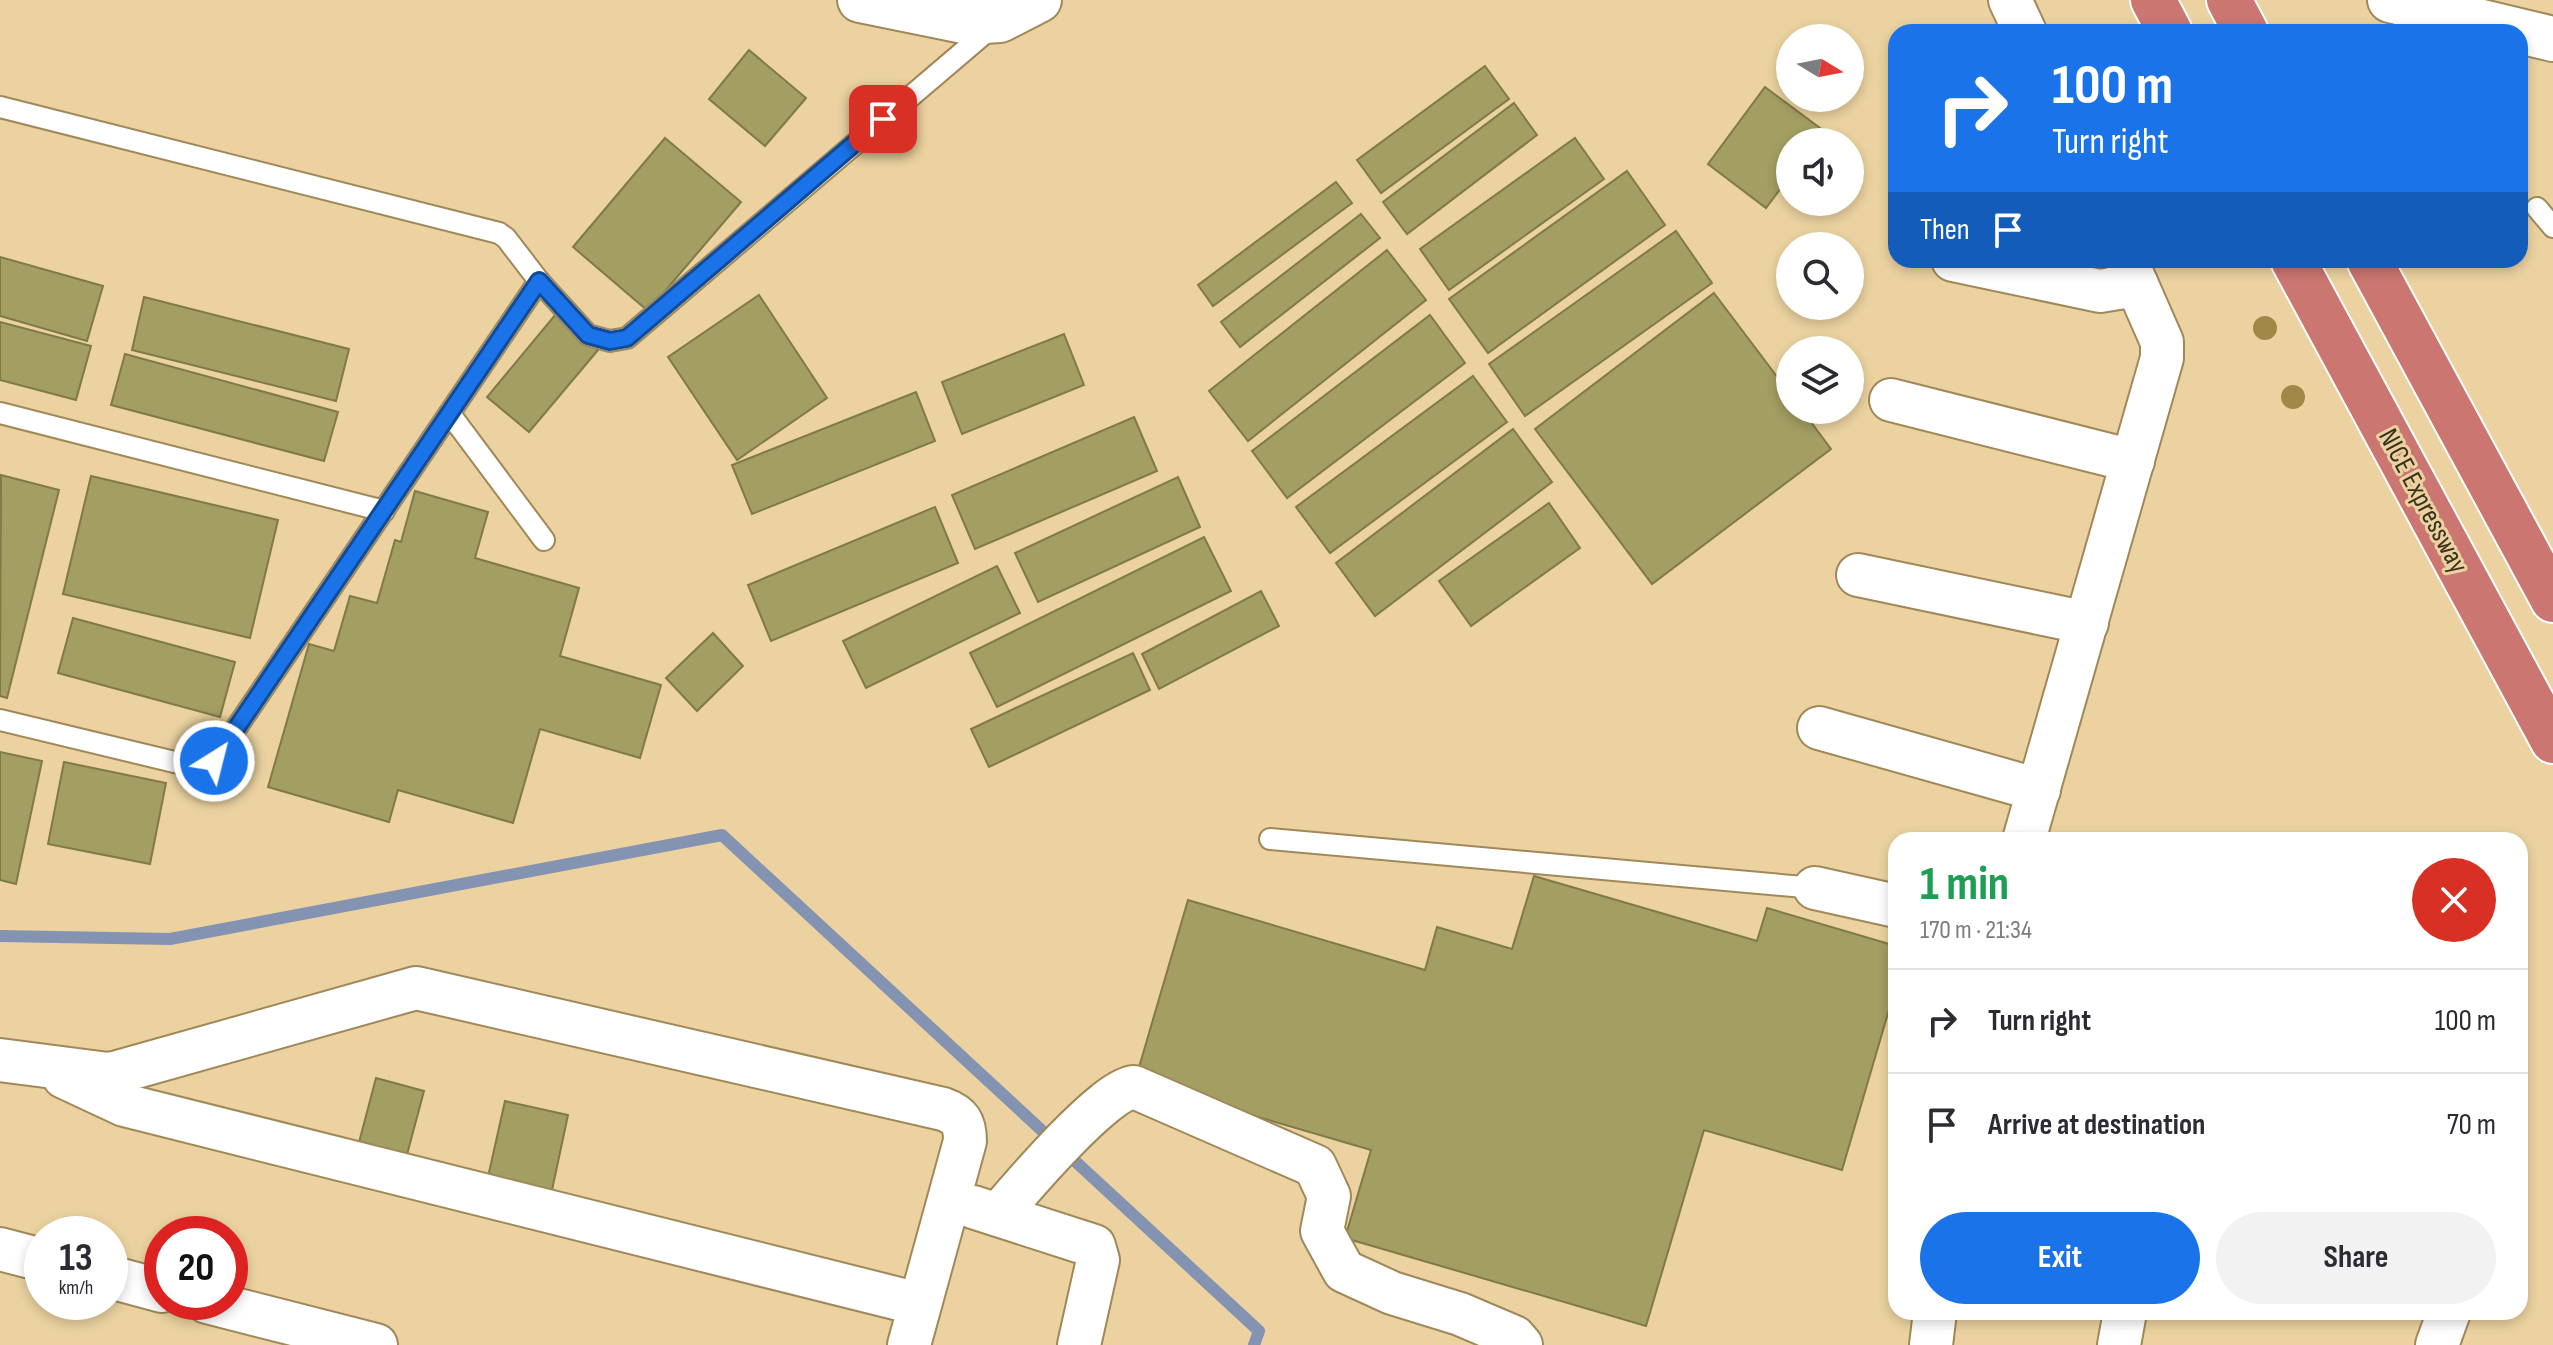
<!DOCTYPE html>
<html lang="en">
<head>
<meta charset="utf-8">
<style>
	:root { --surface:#fff; --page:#f2f2f3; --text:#2b2b33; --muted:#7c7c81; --line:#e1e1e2; --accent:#1a73e8 }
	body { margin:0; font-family:"Sofia Sans Condensed",sans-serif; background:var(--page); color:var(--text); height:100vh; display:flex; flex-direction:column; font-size:30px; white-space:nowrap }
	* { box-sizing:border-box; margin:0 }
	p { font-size:26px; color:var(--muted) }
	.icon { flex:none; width:44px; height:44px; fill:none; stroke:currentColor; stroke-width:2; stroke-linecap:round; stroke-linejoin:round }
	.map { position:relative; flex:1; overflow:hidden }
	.sheet { position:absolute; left:1888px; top:832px; width:640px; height:488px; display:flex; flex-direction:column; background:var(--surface); border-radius:24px; box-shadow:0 4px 12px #0003 }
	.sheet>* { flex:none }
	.top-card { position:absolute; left:1888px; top:24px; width:640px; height:244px; border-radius:24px; box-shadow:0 4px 12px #0003; background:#1a73e8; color:#fff; overflow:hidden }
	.needle { width:52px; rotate:100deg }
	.buttons { position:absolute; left:1776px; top:24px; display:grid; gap:16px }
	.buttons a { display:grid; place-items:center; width:88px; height:88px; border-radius:50%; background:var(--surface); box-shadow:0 4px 12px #0003; font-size:40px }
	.speed { position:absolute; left:24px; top:1216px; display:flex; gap:16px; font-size:40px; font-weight:700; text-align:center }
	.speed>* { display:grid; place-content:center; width:104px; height:104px; border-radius:50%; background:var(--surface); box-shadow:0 4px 12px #0003; line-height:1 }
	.speed small { font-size:20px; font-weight:400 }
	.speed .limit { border:12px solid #d22; background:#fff; color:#111 }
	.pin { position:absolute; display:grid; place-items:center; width:68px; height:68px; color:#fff; margin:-34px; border-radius:16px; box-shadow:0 4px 12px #0006 }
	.me { position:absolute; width:88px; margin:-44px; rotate:36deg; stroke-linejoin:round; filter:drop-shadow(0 0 6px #0008) }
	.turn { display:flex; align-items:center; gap:28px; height:168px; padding:0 32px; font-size:36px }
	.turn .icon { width:104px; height:104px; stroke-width:2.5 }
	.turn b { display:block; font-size:56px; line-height:68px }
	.then { display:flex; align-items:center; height:76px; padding:0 32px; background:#0003; gap:16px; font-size:30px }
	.round { display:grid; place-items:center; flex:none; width:84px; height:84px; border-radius:42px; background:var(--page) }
	.head { display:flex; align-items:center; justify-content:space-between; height:136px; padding:0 32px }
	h1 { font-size:48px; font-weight:700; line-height:60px; color:#1e9e55 }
	.button { display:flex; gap:16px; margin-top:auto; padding:16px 32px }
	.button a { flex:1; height:92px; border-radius:48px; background:var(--accent); color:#fff; font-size:32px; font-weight:700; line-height:92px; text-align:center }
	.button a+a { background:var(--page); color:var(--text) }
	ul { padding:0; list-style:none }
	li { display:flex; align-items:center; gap:24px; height:104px; padding:0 32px; border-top:2px solid var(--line) }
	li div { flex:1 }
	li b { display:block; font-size:30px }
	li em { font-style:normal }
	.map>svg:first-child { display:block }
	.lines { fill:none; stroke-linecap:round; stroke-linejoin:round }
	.stream { stroke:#8493b2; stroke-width:12 }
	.building { fill:#a39e62; stroke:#7f7a47; stroke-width:2 }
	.service-casing { stroke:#a08859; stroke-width:24 }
	.minor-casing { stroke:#a08859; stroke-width:46 }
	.tertiary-casing { stroke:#a08859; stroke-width:48 }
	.motorway-casing { stroke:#fff; stroke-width:48 }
	.service { stroke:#fff; stroke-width:20 }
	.minor { stroke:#fff; stroke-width:42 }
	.tertiary { stroke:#fff; stroke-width:44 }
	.motorway { stroke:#cb7671; stroke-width:44 }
	.tree { fill:#a28848 }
	.route-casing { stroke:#114b97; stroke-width:20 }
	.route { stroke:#1a73e8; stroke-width:14 }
	.labels { text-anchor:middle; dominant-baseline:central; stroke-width:6; stroke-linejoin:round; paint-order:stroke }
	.street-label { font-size:28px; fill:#3b311d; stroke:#ebd2a0 }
</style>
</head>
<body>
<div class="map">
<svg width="2553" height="1345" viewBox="0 0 2553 1345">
	<rect width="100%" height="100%" fill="#ebd2a0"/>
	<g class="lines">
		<path class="stream" d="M0 936 170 939 722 835 1259 1331 1254 1345"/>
	</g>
	<g class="building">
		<path d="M749 50 806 98 765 146 709 99Z"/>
		<path d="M1485 66 1509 99 1381 193 1357 160Z"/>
		<path d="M1765 87 1824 131 1815 142H1790V176L1766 208 1708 164Z"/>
		<path d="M1514 103 1537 135 1407 234 1383 202Z"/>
		<path d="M665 138 741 202 648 311 573 247Z"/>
		<path d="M1575 138 1604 179 1449 290 1420 249Z"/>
		<path d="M1627 171 1665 225 1488 353 1449 299Z"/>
		<path d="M1336 182 1352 203 1213 306 1198 285Z"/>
		<path d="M1361 214 1380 238 1240 347 1221 322Z"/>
		<path d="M1676 231 1712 283 1525 416 1489 364Z"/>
		<path d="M1387 250 1426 300 1248 441 1209 391Z"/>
		<path d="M0 257 103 286 87 341 0 316Z"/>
		<path d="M1714 293 1790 394V410H1802L1831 449 1652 584 1535 429Z"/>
		<path d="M759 295 827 398 737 460 668 357Z"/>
		<path d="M144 297 349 349 336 401 132 350Z"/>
		<path d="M556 314 598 350 529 432 487 397Z"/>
		<path d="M1430 315 1465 363 1287 498 1252 451Z"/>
		<path d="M0 322 91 346 76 400 0 380Z"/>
		<path d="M1064 334 1084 385 962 434 942 382Z"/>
		<path d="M125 354 338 412 324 461 111 405Z"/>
		<path d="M1473 376 1507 422 1330 553 1296 507Z"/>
		<path d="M916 392 935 441 752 514 732 465Z"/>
		<path d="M1134 417 1157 471 975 549 952 495Z"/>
		<path d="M1513 429 1552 482 1375 616 1336 563Z"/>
		<path d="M1 475 59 490 7 698 0 696Z"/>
		<path d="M91 476 278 520 250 638 63 594Z"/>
		<path d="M1178 477 1200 527 1038 602 1015 553Z"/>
		<path d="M415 491 488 512 475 558 579 588 560 656 661 685 640 758 540 729 513 823 398 790 389 822 268 787 309 644 334 651 350 596 377 603 395 540 401 542Z"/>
		<path d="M1549 503 1580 548 1471 626 1439 581Z"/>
		<path d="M935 507 958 563 771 641 748 585Z"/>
		<path d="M1204 537 1231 591 997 707 970 653Z"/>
		<path d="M997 566 1020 613 866 688 843 641Z"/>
		<path d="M1261 591 1279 626 1159 689 1142 654Z"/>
		<path d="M73 618 235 662 220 717 58 673Z"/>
		<path d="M713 633 743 666 697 711 666 678Z"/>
		<path d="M1133 653 1150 690 989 767 971 729Z"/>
		<path d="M0 752 42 761 16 884 0 880Z"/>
		<path d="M64 762 166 783 150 864 48 844Z"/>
		<path d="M1534 876 1757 941 1767 908 1896 946V986L1842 1170 1704 1130 1646 1326 1345 1238 1371 1150 1135 1081 1188 900 1425 970 1437 927 1512 949Z"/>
		<path d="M376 1078 424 1091 405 1162 357 1150Z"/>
		<path d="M505 1101 568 1115 552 1190 488 1177Z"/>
	</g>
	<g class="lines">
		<defs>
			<g id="service">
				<path d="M0 107 499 233 506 238 539 281 588 335 610 341 627 338 991 28"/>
				<path d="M2537 208 2553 227"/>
				<path d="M0 413 384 511"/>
				<path d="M450 414 544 540"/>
				<path d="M0 720 191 766H200L214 761 539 281"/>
				<path d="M1270 839 1815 888"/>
			</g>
			<g id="minor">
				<path d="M2010 0 2025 32"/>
				<path d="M1953 260 2100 291 2137 285"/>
				<path d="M1891 400 2133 461"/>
				<path d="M1858 575 2087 623"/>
				<path d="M1819 728 2039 790"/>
				<path d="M2024 840 2162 358V342L2126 260"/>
				<path d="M1815 888 1896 906"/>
				<path d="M0 1060 108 1074 118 1072 416 988 943 1109C960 1115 965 1123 965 1141L909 1345"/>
				<path d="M64 1077 124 1105 919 1304"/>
				<path d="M973 1207 1094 1246 1098 1260 1079 1345"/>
				<path d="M998 1215C1021 1188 1104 1090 1134 1087L1315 1166 1329 1196 1322 1231 1344 1271 1392 1293 1460 1314 1514 1337 1521 1345"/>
				<path d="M0 1249 42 1260"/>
				<path d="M110 1277 162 1291"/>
				<path d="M207 1302 376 1345"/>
				<path d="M1931 1345 1935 1312"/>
				<path d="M2119 1345 2125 1312"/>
				<path d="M2437 1345 2449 1312"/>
			</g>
			<g id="tertiary">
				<path d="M860 0 968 22 1000 20 1039 0"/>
				<path d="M2390 0 2553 39"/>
			</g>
			<g id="motorway">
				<path d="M2153 0 2170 32"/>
				<path d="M2229 0 2246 32"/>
				<path d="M2293 260 2553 741"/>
				<path d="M2369 260 2553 600"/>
			</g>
		</defs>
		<use href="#service" class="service-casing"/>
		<use href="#minor" class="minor-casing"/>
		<use href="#tertiary" class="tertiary-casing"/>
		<use href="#motorway" class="motorway-casing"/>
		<use href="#service" class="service"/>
		<use href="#minor" class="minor"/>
		<use href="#tertiary" class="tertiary"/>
		<use href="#motorway" class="motorway"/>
	</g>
	<g class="tree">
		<circle cx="2265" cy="328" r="12"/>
		<circle cx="2293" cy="397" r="12"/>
	</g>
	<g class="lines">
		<defs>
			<path id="route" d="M214 761 539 281 588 335 610 341 627 338 883 119"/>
		</defs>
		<use href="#route" class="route-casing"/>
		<use href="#route" class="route"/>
	</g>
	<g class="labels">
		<g class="street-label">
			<text transform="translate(2423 501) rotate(62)">NICE Expressway</text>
		</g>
	</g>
</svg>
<div class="buttons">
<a><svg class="needle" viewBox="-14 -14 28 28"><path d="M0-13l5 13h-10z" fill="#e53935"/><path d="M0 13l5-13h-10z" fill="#7c7c81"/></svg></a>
<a><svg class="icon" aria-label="sound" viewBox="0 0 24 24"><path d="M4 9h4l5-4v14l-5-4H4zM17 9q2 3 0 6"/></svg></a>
<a><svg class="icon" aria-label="search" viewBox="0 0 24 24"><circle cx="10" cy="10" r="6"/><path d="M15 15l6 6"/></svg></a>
<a><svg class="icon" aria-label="layers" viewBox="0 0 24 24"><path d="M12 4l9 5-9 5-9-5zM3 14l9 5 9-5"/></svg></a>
</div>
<div class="speed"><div>13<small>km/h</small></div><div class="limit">20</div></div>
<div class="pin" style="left:883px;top:119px;background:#d93025"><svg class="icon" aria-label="arrive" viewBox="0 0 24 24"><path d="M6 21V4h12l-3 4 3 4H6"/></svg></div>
<svg class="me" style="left:214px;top:761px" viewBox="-20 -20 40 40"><circle r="17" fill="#1a73e8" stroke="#fff" stroke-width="3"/><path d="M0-11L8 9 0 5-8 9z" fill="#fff"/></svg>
<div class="top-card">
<div class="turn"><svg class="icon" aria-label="right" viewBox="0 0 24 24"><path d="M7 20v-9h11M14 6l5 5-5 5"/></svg><div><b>100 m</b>Turn right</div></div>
<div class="then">Then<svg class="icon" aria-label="arrive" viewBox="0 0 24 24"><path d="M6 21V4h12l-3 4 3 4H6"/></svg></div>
</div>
<section class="sheet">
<div class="head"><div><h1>1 min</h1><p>170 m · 21:34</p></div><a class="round" style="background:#d93025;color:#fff"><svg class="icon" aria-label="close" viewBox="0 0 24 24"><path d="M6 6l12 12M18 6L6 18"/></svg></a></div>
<ul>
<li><svg class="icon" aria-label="right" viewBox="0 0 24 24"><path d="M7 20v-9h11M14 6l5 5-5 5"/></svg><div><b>Turn right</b></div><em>100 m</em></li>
<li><svg class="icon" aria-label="arrive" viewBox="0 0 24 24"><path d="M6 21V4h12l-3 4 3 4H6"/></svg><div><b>Arrive at destination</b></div><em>70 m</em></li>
</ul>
<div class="button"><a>Exit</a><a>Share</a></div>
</section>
</div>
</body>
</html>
